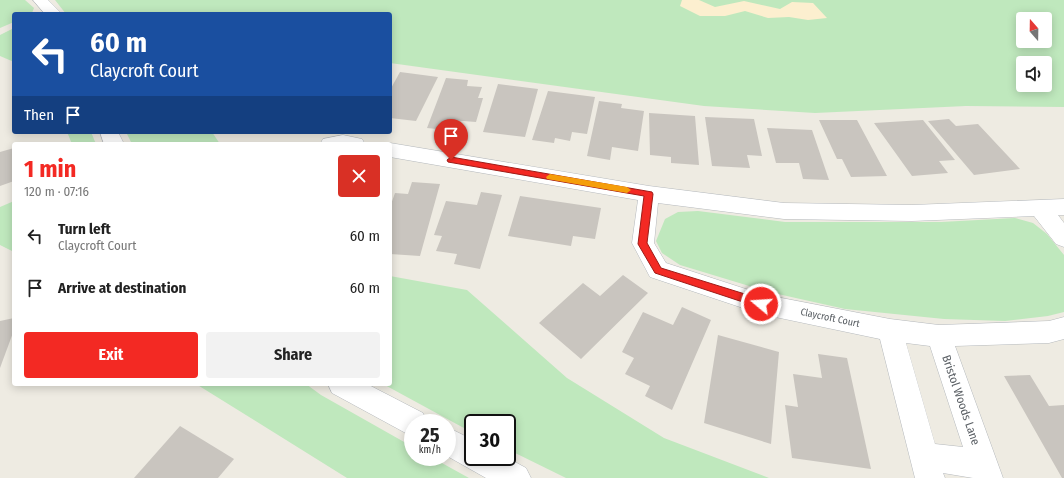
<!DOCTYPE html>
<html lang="en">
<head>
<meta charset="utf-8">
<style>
	:root { --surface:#fff; --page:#f2f2f2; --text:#222; --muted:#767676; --accent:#f32923 }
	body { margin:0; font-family:"Fira Sans Condensed",sans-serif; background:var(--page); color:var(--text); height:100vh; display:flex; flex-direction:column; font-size:15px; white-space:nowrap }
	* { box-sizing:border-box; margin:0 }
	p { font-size:13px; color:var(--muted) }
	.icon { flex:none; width:22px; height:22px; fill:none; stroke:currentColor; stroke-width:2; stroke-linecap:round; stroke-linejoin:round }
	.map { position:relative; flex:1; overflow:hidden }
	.details { position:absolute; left:12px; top:142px; width:380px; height:244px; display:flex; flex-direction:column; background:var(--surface); border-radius:4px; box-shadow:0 2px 10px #0003 }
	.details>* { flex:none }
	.guide { position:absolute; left:12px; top:12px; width:380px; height:122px; border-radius:4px; box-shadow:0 2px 10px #0003; background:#1a4fa0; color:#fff; overflow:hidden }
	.needle { width:26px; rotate:340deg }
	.buttons { position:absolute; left:1016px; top:12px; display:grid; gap:8px }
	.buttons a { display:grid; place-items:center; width:36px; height:36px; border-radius:4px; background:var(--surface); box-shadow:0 2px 10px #0003; font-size:20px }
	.speed { position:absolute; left:404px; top:414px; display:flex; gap:8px; font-size:20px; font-weight:700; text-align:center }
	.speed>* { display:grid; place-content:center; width:52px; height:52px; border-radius:50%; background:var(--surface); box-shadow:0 2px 10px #0003; line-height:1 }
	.speed small { font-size:10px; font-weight:400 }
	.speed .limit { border:2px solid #111; border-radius:6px; background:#fff; color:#111 }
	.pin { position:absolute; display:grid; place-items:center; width:34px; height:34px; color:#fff; margin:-41px -17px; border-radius:50% 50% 50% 0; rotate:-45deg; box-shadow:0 0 4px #0007 }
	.pin .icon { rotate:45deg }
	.me { position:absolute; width:44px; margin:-22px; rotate:288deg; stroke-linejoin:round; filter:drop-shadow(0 0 3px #0008) }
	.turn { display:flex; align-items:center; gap:14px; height:84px; padding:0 12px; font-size:18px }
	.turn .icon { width:52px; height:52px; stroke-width:2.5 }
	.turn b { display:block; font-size:28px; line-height:34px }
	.then { display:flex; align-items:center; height:38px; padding:0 12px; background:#0003; gap:8px; font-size:15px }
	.round { display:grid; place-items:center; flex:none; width:42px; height:42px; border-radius:4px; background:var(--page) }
	.summary { display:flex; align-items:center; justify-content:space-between; height:68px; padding:0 12px }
	h1 { font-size:24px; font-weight:700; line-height:30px; color:var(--accent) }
	.cta { display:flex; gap:8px; margin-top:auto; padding:8px 12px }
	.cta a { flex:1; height:46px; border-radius:4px; background:var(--accent); color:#fff; font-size:16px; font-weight:700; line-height:46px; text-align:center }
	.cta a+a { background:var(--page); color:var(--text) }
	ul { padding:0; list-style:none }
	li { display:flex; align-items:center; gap:12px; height:52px; padding:0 12px }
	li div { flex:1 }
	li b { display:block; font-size:15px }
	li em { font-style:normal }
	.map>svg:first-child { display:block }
	.green { fill:#bfe8bd; fill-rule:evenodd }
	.sand { fill:#fcefcf }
	.building { fill:#c9c5bf }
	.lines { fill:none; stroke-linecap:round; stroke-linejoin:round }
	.minor-casing { stroke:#b5b9bd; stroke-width:1 }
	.tertiary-casing { stroke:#b5b9bd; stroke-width:1 }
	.minor { fill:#fff; fill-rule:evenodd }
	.tertiary { fill:#fff; fill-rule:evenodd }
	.route { fill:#f32923; stroke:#9e1b17 }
	.slow { fill:#f59e0b }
	.labels { text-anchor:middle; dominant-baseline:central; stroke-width:4; stroke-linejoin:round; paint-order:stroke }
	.street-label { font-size:10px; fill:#5a5f64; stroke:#fff }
	.near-street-label { font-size:12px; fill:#5a5f64; stroke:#fff }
</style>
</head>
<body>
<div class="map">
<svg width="1064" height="478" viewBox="0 0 1064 478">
	<rect width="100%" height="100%" fill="#eeebe2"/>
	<g class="green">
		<path d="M0 0H25L34 8 32 13 14 14V22L0 28Z"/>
		<path d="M55 0H1064V107L966 106 815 113 704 106 390 63V14H66ZM1023 19H1045V41H1023ZM1023 63H1045V85H1023Z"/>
		<path d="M14 28V62L0 56V35Z"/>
		<path d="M67 132H91L96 144H72Z"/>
		<path d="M126 132H212L220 144H132Z"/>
		<path d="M14 201V252L0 245V207Z"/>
		<path d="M698 211 785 222H941L1015 218 1033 223 1047 234 1064 255V312L1048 316 1005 321 944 319 845 309 769 292 680 265 662 253 656 241 665 219 678 212Z"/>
		<path d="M390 276 467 290 567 378 664 438 769 478H566L507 449V423H473V432L462 427 383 384H390Z"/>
		<path d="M196 384H306L321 395 413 447V457H431L469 478H347Z"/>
	</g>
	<path class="sand" d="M682 0H699L715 7 744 1 780 9 792 2 813 3 827 18 808 20 789 17 768 18 745 11 725 16H700L680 6Z"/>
	<g class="building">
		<path d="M400 72 438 77 416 121 390 118V90Z"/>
		<path d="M446 78 468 80 467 86 482 87 478 98H483L476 122 450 120 446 130 427 128Z"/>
		<path d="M498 84 538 89 525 137 483 132Z"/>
		<path d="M548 91 595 97 587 134 572 132 570 141 555 138 554 143 532 140Z"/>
		<path d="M599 101 622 104 621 108 644 111 638 151 612 147 610 160 587 156Z"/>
		<path d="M649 113 695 116 699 165 671 163V157L650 155Z"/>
		<path d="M705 117 754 119 762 156 747 155 750 168 712 166Z"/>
		<path d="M949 119 956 126 978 124 1020 169 974 175 928 121Z"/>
		<path d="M819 120H857L887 176 851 177 842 159H837Z"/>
		<path d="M923 120 955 160 939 161 948 173 912 176 874 123Z"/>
		<path d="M767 128 812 130 829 180 803 179 799 163H776Z"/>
		<path d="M14 148V181L0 186V152Z"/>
		<path d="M412 182 440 184 420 256 390 254V207L395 193 408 194Z"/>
		<path d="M481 192 502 195 480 269 454 264 457 254 436 251 442 236 434 235 446 201 477 205Z"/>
		<path d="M520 196 601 208 595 239 573 236 571 246 508 236Z"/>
		<path d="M623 275 648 293 581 359 539 323 583 283 600 296Z"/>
		<path d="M682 307 711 320 672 410 645 396 650 386 625 374 634 358 622 352 643 312 673 325Z"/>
		<path d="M14 318V330L0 368V321Z"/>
		<path d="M718 335 779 352 771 444 704 423Z"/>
		<path d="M818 354 847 358 871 469 792 458 785 405 798 407 793 374 822 378Z"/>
		<path d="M1030 375 1049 406 1064 405V478H1062L1004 376Z"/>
		<path d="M180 426 234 459 218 478H134Z"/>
	</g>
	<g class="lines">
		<defs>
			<g id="minor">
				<path d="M343 135 362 139 365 144H320L323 139Z"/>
				<path d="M390 143 649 186 784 203 912 205 1064 199V215H1058L1064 223V247L1056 244 1034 216 912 221 784 219 658 203 654 243 666 263 761 294 890 319 939 325 1049 321 1064 317V339L1049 343 955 346 1003 478H973L943 473 945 478H915L880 339 761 314 650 277 632 243 638 200 390 157V144H388ZM906 343 930 346 963 447 935 444Z"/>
			</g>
			<g id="tertiary">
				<path d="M33 0H48L62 14H45Z"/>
				<path d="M100 132H118L124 144H104Z"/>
				<path d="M328 384H367L423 413 427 423H413V437L332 393Z"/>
				<path d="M447 427 473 440V457H506L526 468 531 478H486L447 456Z"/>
			</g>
		</defs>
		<use href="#minor" class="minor-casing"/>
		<use href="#tertiary" class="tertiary-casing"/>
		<use href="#minor" class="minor"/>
		<use href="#tertiary" class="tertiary"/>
	</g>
	<path class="route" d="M451 157 652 192 653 194 647 243 661 268 761 299 765 301 766 304 765 306 761 308 655 273 638 244 644 196 448 162 447 160Z"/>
	<path class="slow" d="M550 174 627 187 631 190 627 193 547 179 546 177Z"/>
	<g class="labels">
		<g class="street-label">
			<text transform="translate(830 318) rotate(12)">Claycroft Court</text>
		</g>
		<g class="near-street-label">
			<text transform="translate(961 400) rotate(71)">Bristol Woods Lane</text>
		</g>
	</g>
</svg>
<div class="buttons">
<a><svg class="needle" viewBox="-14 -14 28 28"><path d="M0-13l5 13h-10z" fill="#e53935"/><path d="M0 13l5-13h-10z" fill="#767676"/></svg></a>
<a><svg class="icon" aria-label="sound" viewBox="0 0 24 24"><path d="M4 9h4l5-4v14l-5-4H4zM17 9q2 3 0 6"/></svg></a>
</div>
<div class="speed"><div>25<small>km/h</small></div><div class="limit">30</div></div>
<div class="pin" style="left:451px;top:160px;background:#d93025"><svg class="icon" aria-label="arrive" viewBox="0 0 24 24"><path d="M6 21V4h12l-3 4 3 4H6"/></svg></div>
<svg class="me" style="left:761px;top:304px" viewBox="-20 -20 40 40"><circle r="17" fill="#f32923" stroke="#fff" stroke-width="3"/><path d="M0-11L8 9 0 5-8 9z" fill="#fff"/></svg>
<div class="guide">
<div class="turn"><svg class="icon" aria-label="left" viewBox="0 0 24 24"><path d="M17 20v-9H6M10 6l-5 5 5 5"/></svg><div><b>60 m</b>Claycroft Court</div></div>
<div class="then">Then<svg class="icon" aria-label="arrive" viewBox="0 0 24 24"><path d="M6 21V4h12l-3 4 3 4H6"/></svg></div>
</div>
<section class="details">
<div class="summary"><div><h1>1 min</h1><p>120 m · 07:16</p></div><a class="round" style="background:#d93025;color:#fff"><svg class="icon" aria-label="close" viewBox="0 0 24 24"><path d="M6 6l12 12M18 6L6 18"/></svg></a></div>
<ul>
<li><svg class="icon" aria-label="left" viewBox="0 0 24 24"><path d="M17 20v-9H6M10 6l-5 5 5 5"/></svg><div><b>Turn left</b><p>Claycroft Court</p></div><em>60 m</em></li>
<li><svg class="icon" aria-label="arrive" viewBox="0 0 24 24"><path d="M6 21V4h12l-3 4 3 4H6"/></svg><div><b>Arrive at destination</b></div><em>60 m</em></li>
</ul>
<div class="cta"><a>Exit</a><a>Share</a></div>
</section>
</div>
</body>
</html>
